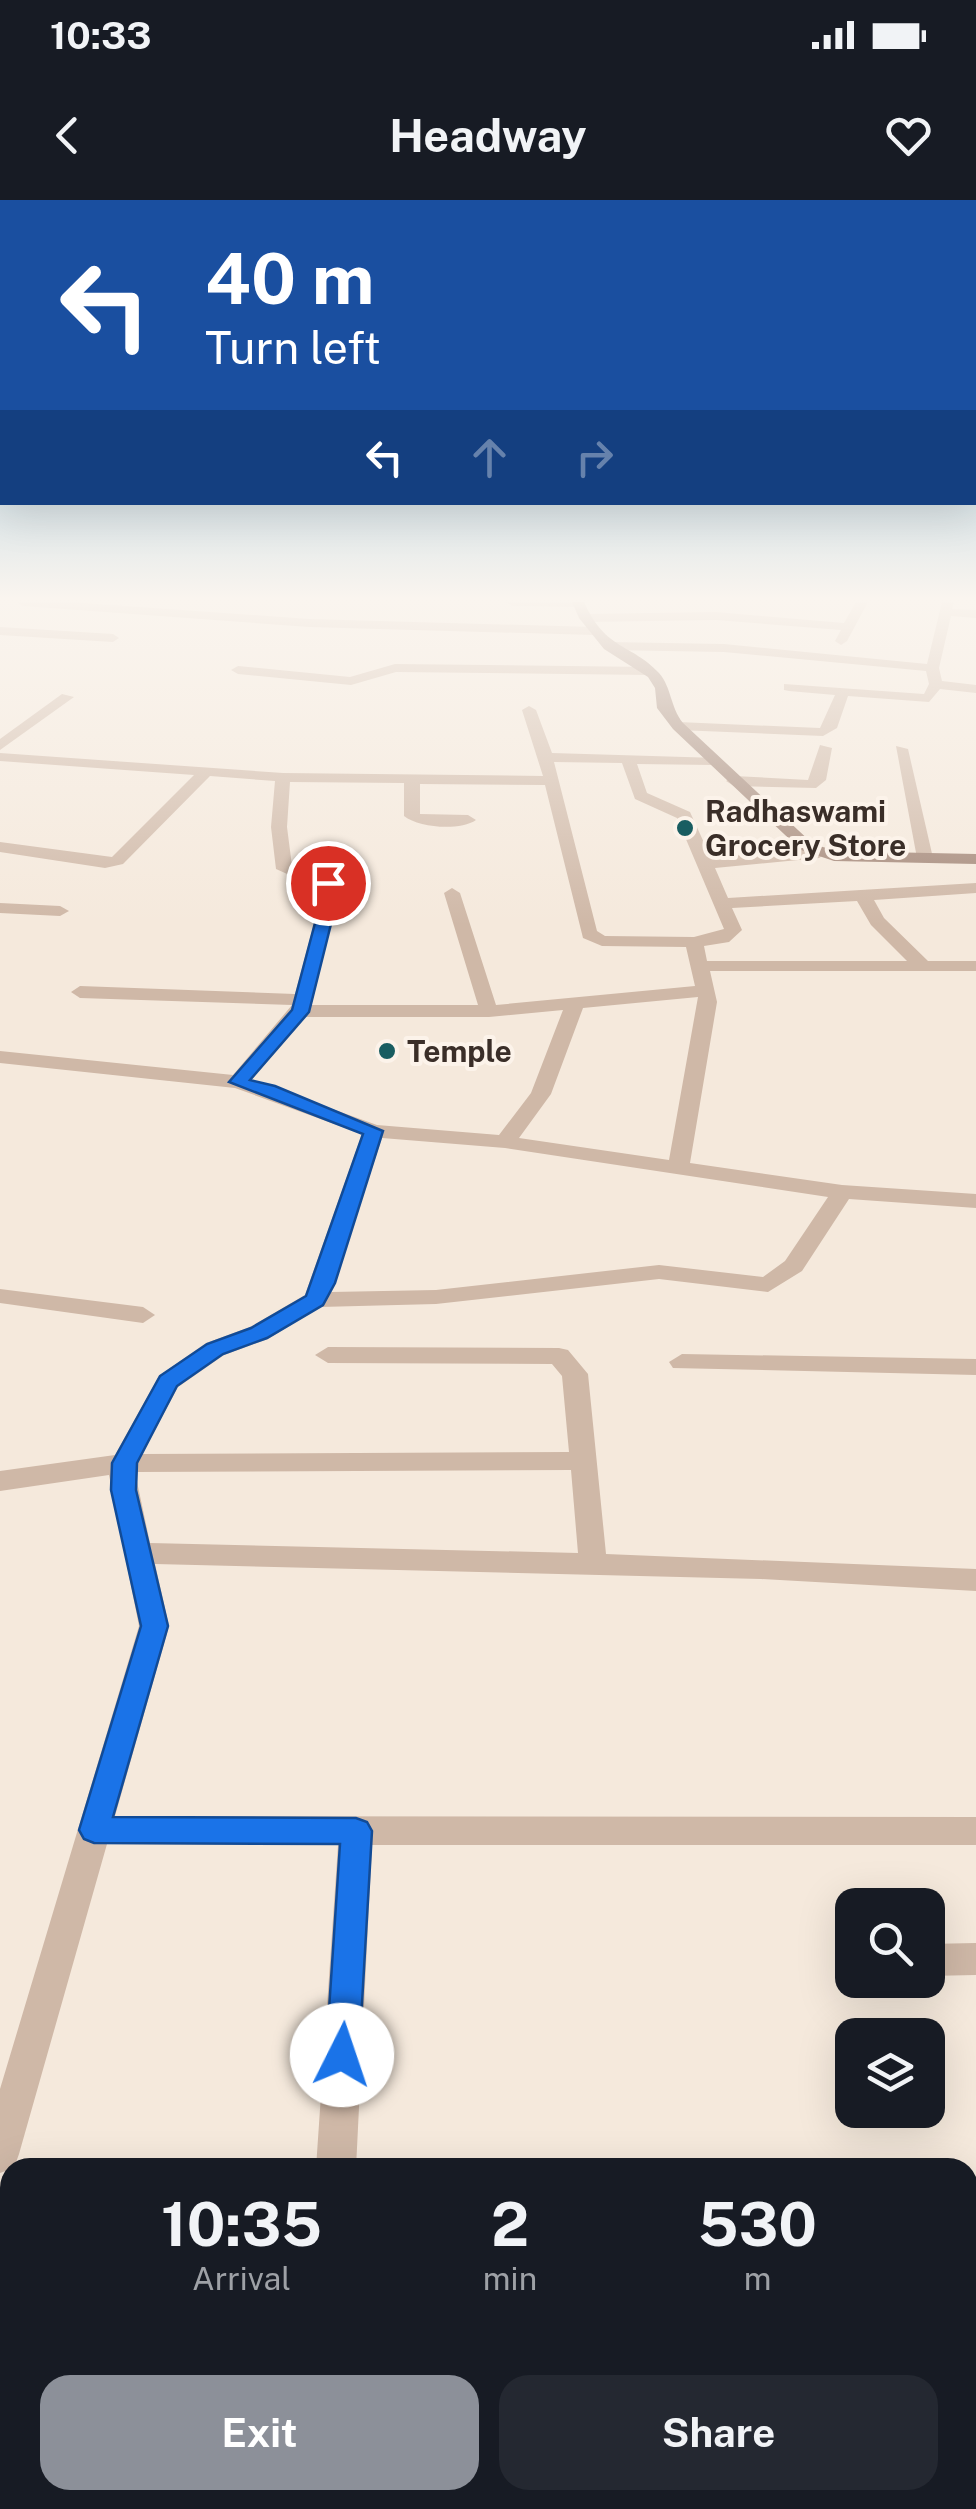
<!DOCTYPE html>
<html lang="en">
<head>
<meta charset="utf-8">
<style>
	:root { --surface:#171b24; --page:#242831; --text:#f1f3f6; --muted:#9ea1a6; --accent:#8c9099 }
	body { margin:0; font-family:"Public Sans",sans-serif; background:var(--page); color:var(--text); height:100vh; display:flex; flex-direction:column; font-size:38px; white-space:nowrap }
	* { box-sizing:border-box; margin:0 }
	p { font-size:32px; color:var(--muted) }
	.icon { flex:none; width:55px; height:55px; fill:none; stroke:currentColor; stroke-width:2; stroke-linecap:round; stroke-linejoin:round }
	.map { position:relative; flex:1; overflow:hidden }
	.panel { position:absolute; left:0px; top:1958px; width:978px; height:352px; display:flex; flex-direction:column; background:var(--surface); border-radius:30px 30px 0 0; box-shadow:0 10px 40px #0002 }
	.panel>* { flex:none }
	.top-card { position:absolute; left:0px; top:0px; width:978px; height:305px; box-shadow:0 10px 40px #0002; background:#1a4fa0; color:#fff; overflow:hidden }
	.buttons { position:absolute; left:835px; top:1688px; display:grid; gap:20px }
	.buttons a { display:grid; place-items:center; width:110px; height:110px; border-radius:20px; background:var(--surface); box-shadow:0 10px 40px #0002; font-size:50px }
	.pin { position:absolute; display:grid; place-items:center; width:85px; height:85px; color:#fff; margin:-42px; border:5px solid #fff; border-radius:50%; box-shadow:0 2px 10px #0007 }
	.me { position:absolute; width:110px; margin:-55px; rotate:4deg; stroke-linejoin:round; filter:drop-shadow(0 0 8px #0008) }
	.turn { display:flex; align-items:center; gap:35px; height:210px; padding:0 40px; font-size:45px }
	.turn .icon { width:130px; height:130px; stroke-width:2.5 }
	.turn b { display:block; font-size:70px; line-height:85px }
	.lanes { display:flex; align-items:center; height:95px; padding:0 40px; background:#0003; justify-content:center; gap:50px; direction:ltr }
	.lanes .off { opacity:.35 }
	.eta { display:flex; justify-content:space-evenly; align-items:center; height:170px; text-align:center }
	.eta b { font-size:60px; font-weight:700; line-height:70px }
	.action { display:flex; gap:20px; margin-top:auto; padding:20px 40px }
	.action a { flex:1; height:115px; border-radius:30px; background:var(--accent); color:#fff; font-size:40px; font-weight:700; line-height:115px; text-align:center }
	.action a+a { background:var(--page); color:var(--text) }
	.status { display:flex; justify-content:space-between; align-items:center; height:70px; padding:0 50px; background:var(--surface); direction:ltr }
	.status svg { height:28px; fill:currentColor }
	header { display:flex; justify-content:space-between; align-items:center; height:130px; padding:0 40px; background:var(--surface); font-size:45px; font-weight:700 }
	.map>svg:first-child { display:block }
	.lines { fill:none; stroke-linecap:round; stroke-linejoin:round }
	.street { fill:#cfb8a7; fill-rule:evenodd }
	.secondary { fill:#a38778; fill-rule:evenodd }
	.route { fill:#1a73e8; stroke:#114b97; stroke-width:2.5 }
	.poi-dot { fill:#195d61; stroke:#fcf3ea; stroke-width:4 }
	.labels { text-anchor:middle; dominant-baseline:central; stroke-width:8; stroke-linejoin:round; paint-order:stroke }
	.far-poi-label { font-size:30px; font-weight:bold; fill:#3a2e28; stroke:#fcf3ea; text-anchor:start }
</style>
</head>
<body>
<div class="status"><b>10:33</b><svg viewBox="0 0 49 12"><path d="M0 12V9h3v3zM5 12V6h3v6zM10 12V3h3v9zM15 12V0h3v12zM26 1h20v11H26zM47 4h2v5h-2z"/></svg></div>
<header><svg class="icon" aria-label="back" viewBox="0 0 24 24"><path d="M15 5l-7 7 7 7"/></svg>Headway<svg class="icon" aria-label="heart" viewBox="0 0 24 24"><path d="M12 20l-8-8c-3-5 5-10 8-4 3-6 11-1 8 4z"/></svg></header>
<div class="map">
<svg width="976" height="2309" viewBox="0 0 976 2309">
	<rect width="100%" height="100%" fill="#f5e9dc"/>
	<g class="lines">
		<g class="street">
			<path d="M17 402H69L309 419 594 427 600 431 594 435 309 427 23 406Z"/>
			<path d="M506 402H584L585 403 579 407 512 406Z"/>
			<path d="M856 402H868L847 441 841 445 835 441 841 430 716 420 585 422 579 418 585 414 716 412 844 423Z"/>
			<path d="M942 402H954L952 409 976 410V418L951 416 939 468 942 481 976 485V493L940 489 929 502 848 496 837 528 823 536 678 530 671 526 678 522 820 528 835 495 789 491 784 490V484L924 494 929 484 926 471 724 452 608 450 602 446 608 442 724 444 927 464Z"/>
			<path d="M0 427 113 434 119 438 113 442 0 435Z"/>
			<path d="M395 464 649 467 656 471 649 475 396 472 351 485 238 474 231 470 238 466 350 477Z"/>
			<path d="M62 494 74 497 0 550V539Z"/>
			<path d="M529 506 536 510 552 553 718 558 720 561 713 565 637 564 647 593 690 612 711 658 819 648 827 653 819 658 715 668 728 698 976 683V693L874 700 884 718 928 761H976V771H710L717 802 690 963 842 985 976 994V1008L849 999 802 1071 768 1092 659 1079 436 1104 320 1107 268 1139 224 1155 178 1187 142 1254 569 1252 562 1176 552 1164 328 1163 315 1155 328 1147 559 1148 568 1150 588 1174 606 1354 976 1369V1391L761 1379 155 1364 169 1426 115 1616 976 1617V1645H372L356 1968H316L338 1645 107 1644 19 1954 14 1968 0 1973V1889L139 1426 109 1275 0 1291V1271L115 1255 159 1176 206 1143 250 1127 305 1095 362 934 235 888 0 863V851L233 875 292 805 80 798 71 792 80 786 295 794 323 690 276 669 271 627 275 581 210 576 123 664 105 668 0 652V642L112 657 194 575 0 561V553L283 573 543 576 522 510ZM554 562 622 563 635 599 677 618 724 729 694 737 605 736 597 731ZM290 582 404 583V616C419 628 460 631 476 620L468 615 420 614V584L545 585 583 738 602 746 686 747 695 786 496 805 460 693 452 688 444 693 478 805H311L340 688 292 666 287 627ZM857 701 871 725 907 761H707L704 746 729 742 742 730 732 708ZM698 797 669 960 519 938 551 894 583 808ZM563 810 531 893 499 935 377 925 251 880 305 817H489ZM382 938 505 948 828 997 785 1061 763 1077 659 1065 436 1090 331 1092ZM571 1270 578 1353 150 1343 136 1277V1272Z"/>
			<path d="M820 545 832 548 826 580 816 588 734 586 726 581 734 576 808 580Z"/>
			<path d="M896 546 908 549 933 658 931 661 917 658Z"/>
			<path d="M0 703 60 706 69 711 60 716 0 713Z"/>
			<path d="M0 1089 143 1107 155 1115 143 1123 0 1103Z"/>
			<path d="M682 1154 976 1159V1175L673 1168 669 1162Z"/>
			<path d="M976 1743V1775L928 1776V1744Z"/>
			<rect x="968" y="2000" width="8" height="40"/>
			<path d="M789 2300H833L835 2309H789Z"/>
		</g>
		<path class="secondary" d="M572 402H584C606 451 631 443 659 473 672 488 670 507 683 523L813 644 836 651 976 654V664L834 661 801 650 673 529 657 508 655 488 648 477 604 449 579 418Z"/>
	</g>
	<linearGradient id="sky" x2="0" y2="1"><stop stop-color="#7bb4d4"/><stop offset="0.55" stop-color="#faf5ef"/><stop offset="1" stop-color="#faf5ef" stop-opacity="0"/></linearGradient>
	<rect width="976" height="725" fill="url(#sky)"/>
	<path class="route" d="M328 679 340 688 309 812 250 880 275 886 383 931 335 1083 323 1105 267 1138 223 1154 177 1186 137 1263 136 1290 168 1426 113 1617 356 1618 367 1622 372 1631 359 1855 354 1867 342 1871 331 1867 326 1855 340 1644 94 1643 84 1639 79 1630 141 1426 111 1290 112 1263 160 1176 207 1144 251 1128 306 1096 363 934 229 882 292 810 324 689 320 683Z"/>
	<g class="poi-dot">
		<circle cx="685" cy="628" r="10"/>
		<circle cx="387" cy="851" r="10"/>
	</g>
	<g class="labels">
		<g class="far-poi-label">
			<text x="705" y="611">Radhaswami<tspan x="705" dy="34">Grocery Store</tspan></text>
			<text x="407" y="851">Temple</text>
		</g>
	</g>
</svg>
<div class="buttons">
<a><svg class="icon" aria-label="search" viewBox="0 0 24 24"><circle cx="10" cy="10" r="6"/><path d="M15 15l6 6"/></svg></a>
<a><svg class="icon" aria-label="layers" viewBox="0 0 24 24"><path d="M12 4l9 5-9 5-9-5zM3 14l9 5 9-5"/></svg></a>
</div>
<div class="pin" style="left:328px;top:683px;background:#d93025"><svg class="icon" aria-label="arrive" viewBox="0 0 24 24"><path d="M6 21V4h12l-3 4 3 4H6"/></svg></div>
<svg class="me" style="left:342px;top:1855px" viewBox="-20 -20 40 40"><circle r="19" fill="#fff"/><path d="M0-13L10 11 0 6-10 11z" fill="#1a73e8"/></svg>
<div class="top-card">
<div class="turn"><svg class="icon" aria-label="left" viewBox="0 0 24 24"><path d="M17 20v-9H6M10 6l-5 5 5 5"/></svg><div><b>40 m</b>Turn left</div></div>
<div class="lanes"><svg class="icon" aria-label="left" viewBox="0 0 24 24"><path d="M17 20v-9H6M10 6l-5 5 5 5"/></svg><svg class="icon off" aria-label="ahead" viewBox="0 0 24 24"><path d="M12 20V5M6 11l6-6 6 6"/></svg><svg class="icon off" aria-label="right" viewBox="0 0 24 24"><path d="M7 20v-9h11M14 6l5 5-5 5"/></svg></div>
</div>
<section class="panel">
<div class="eta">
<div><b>10:35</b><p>Arrival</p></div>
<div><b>2</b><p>min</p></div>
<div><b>530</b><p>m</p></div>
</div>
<div class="action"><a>Exit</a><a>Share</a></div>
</section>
</div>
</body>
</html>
